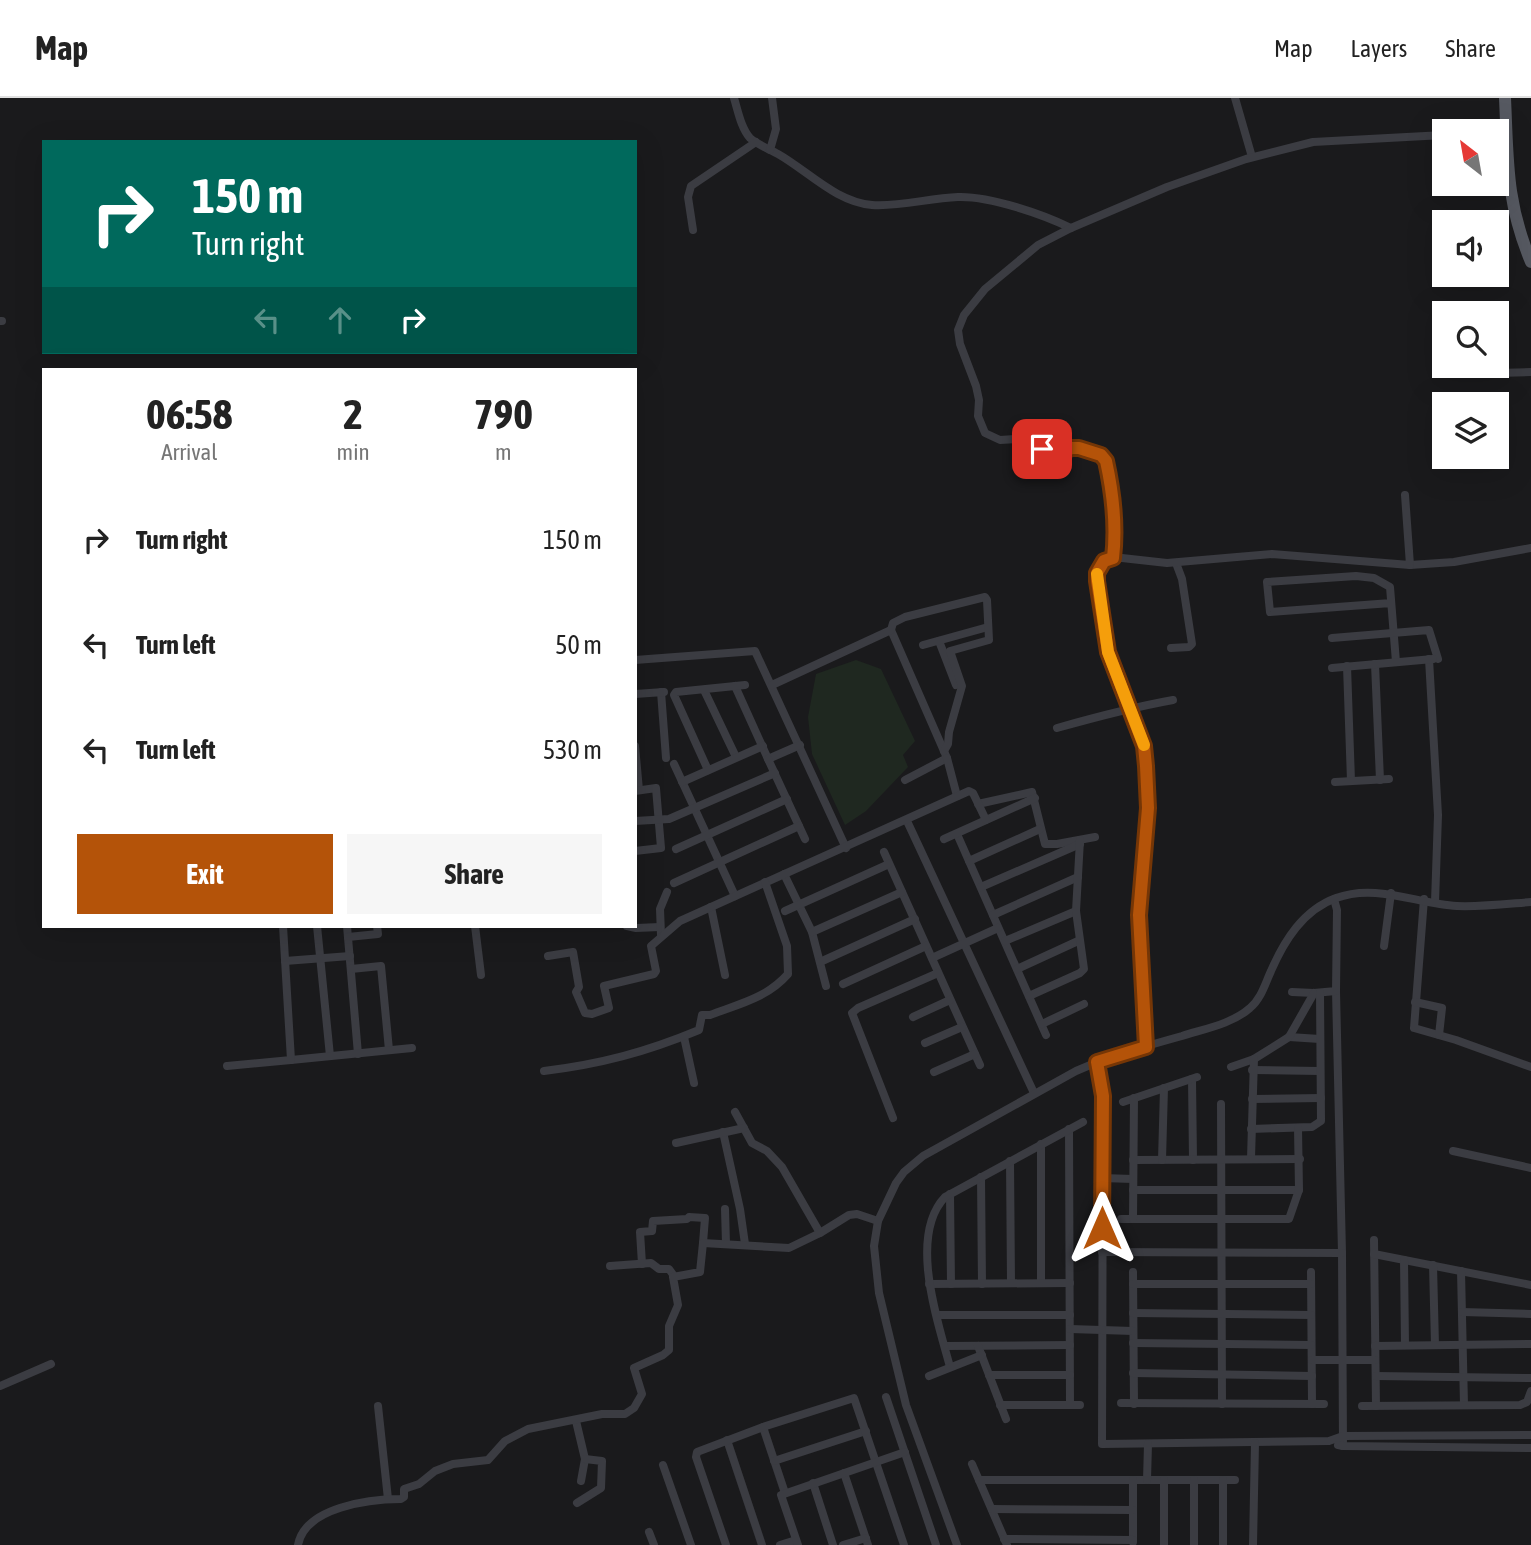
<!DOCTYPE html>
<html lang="en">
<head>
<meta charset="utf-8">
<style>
	:root { --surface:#fff; --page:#f6f6f6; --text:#222; --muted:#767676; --line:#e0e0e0; --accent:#b45309 }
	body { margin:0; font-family:"Asap Condensed",sans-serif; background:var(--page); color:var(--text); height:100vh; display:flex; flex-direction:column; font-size:26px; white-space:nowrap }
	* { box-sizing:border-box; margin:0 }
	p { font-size:23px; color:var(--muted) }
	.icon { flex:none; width:38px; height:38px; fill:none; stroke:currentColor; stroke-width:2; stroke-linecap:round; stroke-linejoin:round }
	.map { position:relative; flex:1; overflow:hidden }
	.drawer { position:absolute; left:42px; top:270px; width:595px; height:560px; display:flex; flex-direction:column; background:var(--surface); border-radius:0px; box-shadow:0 7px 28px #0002 }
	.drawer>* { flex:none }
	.banner { position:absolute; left:42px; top:42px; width:595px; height:214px; border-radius:0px; box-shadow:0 7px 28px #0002; background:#00695c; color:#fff; overflow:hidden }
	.needle { width:46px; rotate:329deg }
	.tools { position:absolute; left:1432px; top:21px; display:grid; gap:14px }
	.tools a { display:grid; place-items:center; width:77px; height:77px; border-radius:0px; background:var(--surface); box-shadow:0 7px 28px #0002; font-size:35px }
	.pin { position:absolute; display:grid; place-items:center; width:60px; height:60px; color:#fff; margin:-30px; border-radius:14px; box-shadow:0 4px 10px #0006 }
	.me { position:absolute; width:77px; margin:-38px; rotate:0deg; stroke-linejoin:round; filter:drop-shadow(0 0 5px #0008) }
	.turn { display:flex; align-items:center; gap:24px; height:147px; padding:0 35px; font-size:32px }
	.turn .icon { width:91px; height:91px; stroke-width:2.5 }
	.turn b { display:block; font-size:49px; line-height:60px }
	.lanes { display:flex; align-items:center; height:66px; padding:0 35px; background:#0003; justify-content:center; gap:35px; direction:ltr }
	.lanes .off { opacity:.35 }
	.eta { display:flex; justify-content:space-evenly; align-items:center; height:119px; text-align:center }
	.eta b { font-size:42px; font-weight:700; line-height:49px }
	.cta { display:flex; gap:14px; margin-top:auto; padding:14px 35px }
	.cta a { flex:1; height:80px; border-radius:0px; background:var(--accent); color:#fff; font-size:28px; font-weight:700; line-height:80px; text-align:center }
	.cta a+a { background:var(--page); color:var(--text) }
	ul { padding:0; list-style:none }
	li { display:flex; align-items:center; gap:21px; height:105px; padding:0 35px }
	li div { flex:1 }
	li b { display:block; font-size:26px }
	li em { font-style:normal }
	header { display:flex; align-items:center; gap:42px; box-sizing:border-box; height:98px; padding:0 35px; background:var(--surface); border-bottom:2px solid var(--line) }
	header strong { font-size:33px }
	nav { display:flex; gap:38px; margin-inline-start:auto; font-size:24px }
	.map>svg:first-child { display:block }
	.green { fill:#1f2820 }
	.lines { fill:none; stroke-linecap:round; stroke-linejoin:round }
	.street { stroke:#3b3c42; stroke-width:8 }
	.primary { stroke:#565961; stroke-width:12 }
	.route-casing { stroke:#753606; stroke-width:18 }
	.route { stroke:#b45309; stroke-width:12 }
	.slow { stroke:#f59e0b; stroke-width:12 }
</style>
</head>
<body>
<header>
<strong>Map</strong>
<nav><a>Map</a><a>Layers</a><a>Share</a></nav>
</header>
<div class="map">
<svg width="1531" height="1447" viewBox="0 0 1531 1447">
	<rect width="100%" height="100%" fill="#1a1a1c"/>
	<path class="green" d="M856 562 881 571 915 643 903 657 908 669 866 713 845 727 812 656 808 619 816 576Z"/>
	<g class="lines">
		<g class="street">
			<path d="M734 0C738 13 741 30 750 40 758 47 769 51 778 56 808 73 836 104 872 107 900 109 929 100 958 99 990 98 1042 116 1071 130"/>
			<path d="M1235 0 1252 59"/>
			<path d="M770 52 776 31 772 0"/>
			<path d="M693 132 688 99 691 88 756 44"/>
			<path d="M0 223H2"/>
			<path d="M1458 276 1531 274"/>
			<path d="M1113 459C1117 427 1116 390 1104 360L1072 350 1048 357 1032 340 1000 342 985 335 978 318 979 302 976 288 960 246 958 232 964 217 985 191 1038 147 1071 130 1167 89 1246 61 1313 44 1444 37"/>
			<path d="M1410 467 1454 464 1531 450"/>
			<path d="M1391 505 1270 514 1267 484 1356 478 1374 480 1390 489 1396 564"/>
			<path d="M891 532 947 660 905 682"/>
			<path d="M1332 540 1429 532 1438 561"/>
			<path d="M939 543 956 587"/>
			<path d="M923 547 988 529"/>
			<path d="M1171 550 1189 549 1192 546 1182 481 1176 465"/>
			<path d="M1429 561 1438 717 1435 804"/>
			<path d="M635 562 755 553 846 750"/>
			<path d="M1375 566 1380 682"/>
			<path d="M1347 568 1351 683"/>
			<path d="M1332 570 1433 561"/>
			<path d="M772 587 891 532 893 525 905 519 985 499 987 502 989 542 950 553 962 588 949 634 948 646 944 653"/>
			<path d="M735 588 768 661 800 647"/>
			<path d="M704 592 736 659"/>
			<path d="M661 594 666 660"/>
			<path d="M635 596 664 594"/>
			<path d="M1057 630C1096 619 1134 609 1173 602"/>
			<path d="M635 648 639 692"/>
			<path d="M947 660 957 698"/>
			<path d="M768 661 805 741"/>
			<path d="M674 666 735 798"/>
			<path d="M708 672 674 597 676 594 745 587"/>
			<path d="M682 684 763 648"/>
			<path d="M1335 684 1389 681"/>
			<path d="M635 693 656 690 661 750 635 753"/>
			<path d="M978 706 1032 694 1045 746H1057L1095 739"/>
			<path d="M635 723 669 721 775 675"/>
			<path d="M907 723 1034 995"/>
			<path d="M957 736 1046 937"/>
			<path d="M944 741 1035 700"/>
			<path d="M676 751 787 701"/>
			<path d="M884 754 980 967"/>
			<path d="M969 763 1040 731"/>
			<path d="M784 776 812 834 826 888"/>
			<path d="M674 785 799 728"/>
			<path d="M981 789 1080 746"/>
			<path d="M1424 801 1414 930 1456 942 1531 969"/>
			<path d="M711 809 725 877"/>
			<path d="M785 813 889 766"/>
			<path d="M993 817 1078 779"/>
			<path d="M317 828 330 958"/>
			<path d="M347 828 358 956"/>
			<path d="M475 828 481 877"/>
			<path d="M627 828 636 830 660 829"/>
			<path d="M812 834 902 794"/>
			<path d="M661 837 660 811 667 794"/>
			<path d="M348 839 378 836 377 828"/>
			<path d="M1005 843 1076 813"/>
			<path d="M1384 848 1391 795"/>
			<path d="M548 858 573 854 579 889 576 894 585 915 592 916 609 910 604 888 654 876 656 873 651 848 680 823 969 693 973 695 986 722"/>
			<path d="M932 860 998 830"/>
			<path d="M285 863 350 858"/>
			<path d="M820 864 915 821"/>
			<path d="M351 871 381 868 389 952"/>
			<path d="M1017 871 1078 843"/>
			<path d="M843 886 926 848"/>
			<path d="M1336 893 1342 1155 1343 1348"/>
			<path d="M1292 894 1314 895 1336 893 1337 812 1334 801"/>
			<path d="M1029 898 1080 875 1084 871 1076 813 1080 742"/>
			<path d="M1415 904 1442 910 1439 937"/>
			<path d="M913 919 950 902"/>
			<path d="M1042 926 1084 906"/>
			<path d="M684 939 694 985"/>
			<path d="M1289 939 1320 941"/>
			<path d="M925 945 962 929"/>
			<path d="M1146 949 1139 817 1148 710 1146 668 1144 647 1109 554 1097 483 1101 466 1113 459 1167 465 1272 456 1410 467 1405 397"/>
			<path d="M291 962 412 950"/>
			<path d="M1097 964 1103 998 1102 1346 1329 1343 1343 1338 1531 1337"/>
			<path d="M227 968 291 962 283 828"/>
			<path d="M1231 969 1254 961 1289 939 1314 895"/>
			<path d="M1252 972 1320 973"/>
			<path d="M544 973C601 966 646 954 699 932L702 917H710C739 906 767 900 788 876L787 848 765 784"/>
			<path d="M934 974 975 956"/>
			<path d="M1192 981 1193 1062"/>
			<path d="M1252 1001 1321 1000"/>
			<path d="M1123 1004 1197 979"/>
			<path d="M1221 1006 1222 1306"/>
			<path d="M735 1014 752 1045 767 1053 782 1069 820 1135"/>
			<path d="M893 1020 852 915 858 910 938 875"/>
			<path d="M1069 1031 1070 1307"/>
			<path d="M1251 1031 1312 1029 1321 1023 1320 895"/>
			<path d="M723 1034 740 1111 745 1146"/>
			<path d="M676 1045 744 1030"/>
			<path d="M1041 1046V1185"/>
			<path d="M1453 1053 1531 1070"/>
			<path d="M1251 1060 1254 961"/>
			<path d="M1133 1062 1300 1061"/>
			<path d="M1162 1062 1164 990"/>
			<path d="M1010 1063 1011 1185"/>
			<path d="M981 1079 982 1186"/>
			<path d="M1102 1080 1133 1081"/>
			<path d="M1133 1092H1299"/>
			<path d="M950 1096 951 1186"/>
			<path d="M725 1111 726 1146"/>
			<path d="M1121 1121H1289L1299 1092 1298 1030"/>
			<path d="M1133 1121 1134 1000"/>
			<path d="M1374 1142 1376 1308"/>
			<path d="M1102 1154 1342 1155"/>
			<path d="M1374 1156 1531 1187"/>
			<path d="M1404 1162 1405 1247"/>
			<path d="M642 1166 640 1134 652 1133 653 1123 687 1121 689 1119 705 1120 703 1145"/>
			<path d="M1433 1167 1435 1247"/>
			<path d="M610 1168 651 1165 659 1171H669L674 1178"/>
			<path d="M1461 1173 1464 1307"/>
			<path d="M1133 1174 1134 1306"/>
			<path d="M1311 1174 1312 1306"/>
			<path d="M929 1186 1070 1185"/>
			<path d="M1133 1186H1311"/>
			<path d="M1462 1214 1531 1216"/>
			<path d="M1133 1215 1311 1217"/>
			<path d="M937 1217H1070"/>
			<path d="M1070 1231 1133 1233"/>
			<path d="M1133 1245 1311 1247"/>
			<path d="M945 1248 1070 1247"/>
			<path d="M978 1248 1006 1321"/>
			<path d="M1375 1248 1531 1246"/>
			<path d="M1312 1262H1375"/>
			<path d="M950 1269C938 1224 908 1138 945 1099L1083 1024"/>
			<path d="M1133 1275 1312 1278"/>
			<path d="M989 1277H1070"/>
			<path d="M929 1278 982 1257"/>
			<path d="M1376 1278 1531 1280"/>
			<path d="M0 1288 51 1266"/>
			<path d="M886 1299 936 1447"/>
			<path d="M1121 1305 1324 1306"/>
			<path d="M1000 1307H1080"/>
			<path d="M378 1308 388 1401"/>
			<path d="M1362 1308 1520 1307 1527 1304 1531 1293"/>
			<path d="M576 1323 585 1361 581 1383"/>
			<path d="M763 1329 785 1395"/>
			<path d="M727 1342 762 1447"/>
			<path d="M1338 1347 1343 1348 1531 1350"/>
			<path d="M774 1363 866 1333"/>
			<path d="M972 1366 1007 1447"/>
			<path d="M663 1367 691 1447"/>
			<path d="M844 1375 868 1447"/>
			<path d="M979 1382H1235"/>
			<path d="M1133 1382V1444"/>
			<path d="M1147 1382 1148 1346"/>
			<path d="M1164 1382V1447"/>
			<path d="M1194 1382V1447"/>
			<path d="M1223 1382V1447"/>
			<path d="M813 1385 833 1447"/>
			<path d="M577 1405 601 1390 602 1363 585 1361"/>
			<path d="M992 1411 1133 1412"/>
			<path d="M649 1434 654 1447"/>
			<path d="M1004 1441 1133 1442"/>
			<path d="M298 1447C305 1409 370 1401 401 1401L404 1399V1391L419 1386 435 1373 453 1366 488 1362 505 1343 528 1331 602 1316H625L634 1310 642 1296 634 1270 663 1257 669 1252V1228L678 1207 673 1179 700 1174 703 1145 789 1150 820 1135 849 1117 857 1116 878 1123"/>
			<path d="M726 1447 696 1359 697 1354 763 1329 854 1300 904 1447"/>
			<path d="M780 1447 796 1442"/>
			<path d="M798 1447 781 1397 905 1354"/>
			<path d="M843 1447 866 1440"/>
			<path d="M957 1447 906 1307 879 1195 874 1148 878 1123 896 1085 904 1074 923 1058 1076 973C1110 958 1146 948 1182 938 1204 931 1232 926 1250 910 1261 901 1265 886 1271 873 1284 843 1303 812 1336 800 1376 785 1417 806 1457 808 1481 809 1506 806 1531 804"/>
			<path d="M1253 1447 1255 1345"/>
		</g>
		<path class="primary" d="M1505 0C1508 64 1506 104 1531 164"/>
	</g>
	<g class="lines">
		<defs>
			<path id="route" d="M1042 351 1044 356 1052 357 1072 350H1079L1101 357 1106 363C1113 395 1117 426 1113 460L1104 463 1097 475V483L1108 554 1144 648 1146 668 1148 710 1139 817 1146 949 1097 964 1103 998 1102 1130"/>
		</defs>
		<use href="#route" class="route-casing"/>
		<use href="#route" class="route"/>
		<path class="slow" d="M1097 476 1108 554 1144 647"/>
	</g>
</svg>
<div class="tools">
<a><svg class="needle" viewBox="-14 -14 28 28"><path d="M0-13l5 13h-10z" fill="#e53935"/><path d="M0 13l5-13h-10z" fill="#767676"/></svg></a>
<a><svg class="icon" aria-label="sound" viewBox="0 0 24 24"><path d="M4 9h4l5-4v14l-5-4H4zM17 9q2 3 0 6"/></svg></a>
<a><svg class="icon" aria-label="search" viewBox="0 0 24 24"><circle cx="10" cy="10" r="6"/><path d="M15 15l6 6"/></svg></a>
<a><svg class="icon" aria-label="layers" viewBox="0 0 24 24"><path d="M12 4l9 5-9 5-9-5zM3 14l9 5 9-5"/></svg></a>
</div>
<div class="pin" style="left:1042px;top:351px;background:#d93025"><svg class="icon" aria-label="arrive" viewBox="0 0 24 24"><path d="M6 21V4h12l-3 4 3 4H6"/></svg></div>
<svg class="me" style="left:1102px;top:1130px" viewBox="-20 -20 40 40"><path d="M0-17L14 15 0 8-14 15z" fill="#b45309" stroke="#fff" stroke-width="4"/></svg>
<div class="banner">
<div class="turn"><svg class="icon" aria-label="right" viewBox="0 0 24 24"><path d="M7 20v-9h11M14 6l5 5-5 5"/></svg><div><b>150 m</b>Turn right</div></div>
<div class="lanes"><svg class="icon off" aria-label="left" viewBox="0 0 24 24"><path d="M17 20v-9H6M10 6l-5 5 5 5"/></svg><svg class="icon off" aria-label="ahead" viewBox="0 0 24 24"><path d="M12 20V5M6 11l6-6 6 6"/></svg><svg class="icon" aria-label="right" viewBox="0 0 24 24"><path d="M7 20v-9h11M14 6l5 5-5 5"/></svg></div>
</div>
<section class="drawer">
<div class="eta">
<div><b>06:58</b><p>Arrival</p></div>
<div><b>2</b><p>min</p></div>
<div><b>790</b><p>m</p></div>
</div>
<ul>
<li><svg class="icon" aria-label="right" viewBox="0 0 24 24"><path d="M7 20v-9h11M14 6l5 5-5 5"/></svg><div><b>Turn right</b></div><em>150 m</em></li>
<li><svg class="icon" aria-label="left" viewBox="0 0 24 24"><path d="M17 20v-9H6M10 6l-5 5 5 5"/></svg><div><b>Turn left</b></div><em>50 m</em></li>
<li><svg class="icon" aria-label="left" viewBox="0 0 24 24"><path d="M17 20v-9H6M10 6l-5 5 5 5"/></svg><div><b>Turn left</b></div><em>530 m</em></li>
</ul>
<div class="cta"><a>Exit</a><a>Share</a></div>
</section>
</div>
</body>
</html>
